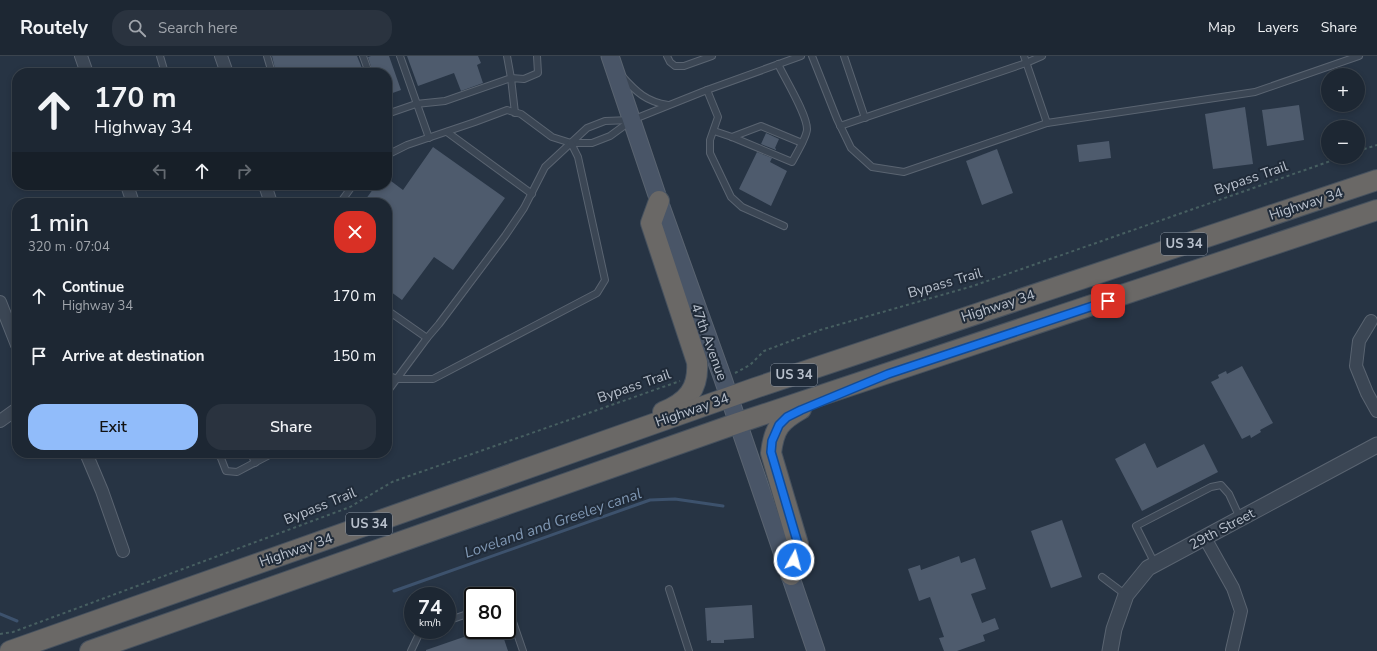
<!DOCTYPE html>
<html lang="en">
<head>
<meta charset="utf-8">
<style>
	:root { --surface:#1d2733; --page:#2a333f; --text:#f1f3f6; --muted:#a0a5ac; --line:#3b444e; --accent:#91bcfa }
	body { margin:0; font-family:"Nunito Sans",sans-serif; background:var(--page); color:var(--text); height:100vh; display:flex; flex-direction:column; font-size:15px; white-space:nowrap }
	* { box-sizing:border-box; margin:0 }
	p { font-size:13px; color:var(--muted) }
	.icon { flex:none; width:22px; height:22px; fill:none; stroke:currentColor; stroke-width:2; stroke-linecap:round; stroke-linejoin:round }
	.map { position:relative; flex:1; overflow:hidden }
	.side { position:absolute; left:12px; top:142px; width:380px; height:260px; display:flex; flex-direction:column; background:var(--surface); border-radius:16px; box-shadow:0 2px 6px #0003,0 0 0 1px var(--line) }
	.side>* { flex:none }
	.hud { position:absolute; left:12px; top:12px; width:380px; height:122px; border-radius:16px; box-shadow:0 2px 6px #0003,0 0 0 1px var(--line); background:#1d2733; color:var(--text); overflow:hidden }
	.buttons { position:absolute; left:1321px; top:12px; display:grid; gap:8px }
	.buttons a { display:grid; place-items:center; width:44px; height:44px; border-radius:50%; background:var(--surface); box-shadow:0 2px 6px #0003,0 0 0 1px var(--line); font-size:20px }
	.speed { position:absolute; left:404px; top:531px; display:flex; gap:8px; font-size:20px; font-weight:700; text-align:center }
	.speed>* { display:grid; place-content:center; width:52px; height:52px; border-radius:50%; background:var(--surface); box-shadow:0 2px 6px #0003,0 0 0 1px var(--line); line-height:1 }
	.speed small { font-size:10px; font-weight:400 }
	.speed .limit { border:2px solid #111; border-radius:6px; background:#fff; color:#111 }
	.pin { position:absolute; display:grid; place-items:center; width:34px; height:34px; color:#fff; margin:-17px; border-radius:8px; box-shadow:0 2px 6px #0006 }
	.me { position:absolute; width:44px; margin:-22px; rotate:7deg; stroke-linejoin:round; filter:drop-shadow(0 0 3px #0008) }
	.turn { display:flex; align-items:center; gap:14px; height:84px; padding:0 16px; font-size:18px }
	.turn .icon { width:52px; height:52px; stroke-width:2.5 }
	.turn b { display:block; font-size:28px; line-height:34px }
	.lanes { display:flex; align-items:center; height:38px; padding:0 16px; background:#0003; justify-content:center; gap:20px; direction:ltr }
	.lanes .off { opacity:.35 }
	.round { display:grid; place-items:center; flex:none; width:42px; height:42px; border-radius:16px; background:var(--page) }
	.headline { display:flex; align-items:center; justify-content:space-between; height:68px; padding:0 16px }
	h1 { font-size:24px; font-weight:600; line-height:30px }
	.cta { display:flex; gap:8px; margin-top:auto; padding:8px 16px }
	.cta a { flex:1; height:46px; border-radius:16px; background:var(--accent); color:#111; font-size:16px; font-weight:600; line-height:46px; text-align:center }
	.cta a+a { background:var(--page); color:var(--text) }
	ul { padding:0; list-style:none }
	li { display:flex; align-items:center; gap:12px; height:60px; padding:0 16px }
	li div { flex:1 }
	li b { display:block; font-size:15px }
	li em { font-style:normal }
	header { display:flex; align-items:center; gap:24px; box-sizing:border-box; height:56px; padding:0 20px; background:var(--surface); border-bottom:1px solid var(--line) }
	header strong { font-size:19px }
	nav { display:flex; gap:22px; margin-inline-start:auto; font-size:14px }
	.search { width:280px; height:36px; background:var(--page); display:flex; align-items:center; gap:10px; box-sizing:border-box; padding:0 14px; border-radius:16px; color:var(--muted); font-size:15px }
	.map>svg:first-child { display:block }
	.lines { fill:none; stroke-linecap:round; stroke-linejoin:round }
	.stream { stroke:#3d526d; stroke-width:3 }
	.building { fill:#4e5b6d }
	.service-casing { stroke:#5a6471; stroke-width:8 }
	.minor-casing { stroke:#5a6471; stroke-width:14 }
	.tertiary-casing { stroke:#5a6471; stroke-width:17 }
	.secondary-casing { stroke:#5a6471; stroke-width:19 }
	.trunk-casing { stroke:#46515e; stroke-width:22 }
	.path { stroke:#475f61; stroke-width:2; stroke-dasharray:3 3; stroke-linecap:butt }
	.service { stroke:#3b4654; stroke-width:6 }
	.minor { stroke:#3b4654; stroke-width:12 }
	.tertiary { stroke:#3b4654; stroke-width:15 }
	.secondary { stroke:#495567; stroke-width:17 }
	.trunk { stroke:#6a6866; stroke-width:20 }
	.route-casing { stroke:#114b97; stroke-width:10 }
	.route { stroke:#1a73e8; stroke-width:7 }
	.labels { text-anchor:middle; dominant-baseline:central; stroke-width:4; stroke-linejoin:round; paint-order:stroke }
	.shield { fill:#202b39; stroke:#8b94a1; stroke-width:1 }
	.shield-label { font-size:13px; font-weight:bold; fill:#b9c1cd }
	.street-label { font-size:14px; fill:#b9c1cd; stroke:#202b39 }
	.water-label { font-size:15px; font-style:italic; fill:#8098b4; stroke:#202b39 }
</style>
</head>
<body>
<header>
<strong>Routely</strong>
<div class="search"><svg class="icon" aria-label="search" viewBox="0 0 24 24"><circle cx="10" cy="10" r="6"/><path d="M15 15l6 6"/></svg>Search here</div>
<nav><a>Map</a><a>Layers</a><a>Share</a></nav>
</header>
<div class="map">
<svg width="1377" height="595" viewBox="0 0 1377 595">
	<rect width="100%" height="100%" fill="#273444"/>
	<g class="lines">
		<g class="stream">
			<path d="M394 535 650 444 675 443 723 450"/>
			<path d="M0 558 17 565"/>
		</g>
	</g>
	<g class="building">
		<path d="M272 0H357L364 17H276Z"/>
		<path d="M371 0H389L401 34 387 39V17H373L368 1Z"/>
		<path d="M407 0H478L481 7 477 9 483 27 461 35 454 17 418 30Z"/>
		<path d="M1299 49 1304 84 1267 90 1262 54Z"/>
		<path d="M1245 51 1253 108 1213 113 1205 58Z"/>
		<path d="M766 77 779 83 775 92 776 93V94L761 88Z"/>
		<path d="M1109 85 1111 102 1079 106 1077 89Z"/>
		<path d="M433 91 505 142 453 214 434 201 402 244 387 233V147H363L376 129H387V122L403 134Z"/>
		<path d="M997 93 1013 137 982 149 966 105Z"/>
		<path d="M757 96 772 102 770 106 787 115 771 150 739 133Z"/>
		<path d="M1242 310 1273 367 1260 374 1261 376 1251 382 1250 379 1242 383 1211 326 1219 322 1218 319 1226 315 1227 318Z"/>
		<path d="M1145 387 1157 412 1204 388 1218 416 1142 455 1115 403Z"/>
		<path d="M1062 464 1082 521 1051 532 1031 475Z"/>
		<path d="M959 500 961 507 975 502 986 533 971 538 982 567 995 562 999 573 983 579 985 585 957 595H944L939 582 944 581 930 541 919 545 908 513 920 509 921 514Z"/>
		<path d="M752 549 754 582 724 584V587H711V584L707 585 705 552Z"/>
		<path d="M484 574H501L508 595H426V594Z"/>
	</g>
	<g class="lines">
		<defs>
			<g id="service">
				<path d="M160 0 165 17"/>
				<path d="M267 0 272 17"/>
				<path d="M363 0 369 17"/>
				<path d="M400 0 429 82"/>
				<path d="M667 0 670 6 675 10H684L712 0"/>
				<path d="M812 0 837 63 851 92 872 111 904 116 1047 67 1255 36 1359 0"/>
				<path d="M844 0 865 62"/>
				<path d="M1024 0 1047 67"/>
				<path d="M622 20C636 36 647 46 668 49"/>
				<path d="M707 34 718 61 710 84V97L731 141 742 151 784 170"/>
				<path d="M515 57 511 22 524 23 538 17 537 0"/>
				<path d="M387 58 416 48 445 45 511 22 507 0"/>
				<path d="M840 70 1026 7 1042 0"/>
				<path d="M714 75 732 81 792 106C796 98 807 81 807 73 807 58 785 23 778 8"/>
				<path d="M447 76 532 138"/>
				<path d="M732 81 761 70 802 87"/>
				<path d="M387 99 407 89 475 66 507 54 521 58 552 81 571 87H592L610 80 632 64 707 34 801 0"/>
				<path d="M340 147 353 129"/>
				<path d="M387 254 427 282 439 268 505 180 524 152 545 111 587 72 605 65 631 64"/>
				<path d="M387 319 397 323H433L597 237 605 224 578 101 571 87"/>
				<path d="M387 336 427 282"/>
				<path d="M219 397 226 415 237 416 273 397"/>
				<path d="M251 397 255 407"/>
				<path d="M1155 508 1136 470 1211 431 1221 429 1229 438 1240 462"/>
				<path d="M1102 521 1126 539"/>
				<path d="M669 533 689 595"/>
				<path d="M507 557 511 560 523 595"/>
				<path d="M447 565 473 556"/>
				<path d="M411 595 419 578 424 574"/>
			</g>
			<g id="minor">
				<path d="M81 0 87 17"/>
				<path d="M221 0 227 17"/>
				<path d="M127 129 133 147"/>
				<path d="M265 129 271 147"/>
				<path d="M0 246 17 289"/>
				<path d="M1371 265 1359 285 1356 310 1367 337 1377 355"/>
				<path d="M0 365 17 353"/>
				<path d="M86 397 102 435 123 495"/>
				<path d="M1205 482 1233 532 1241 555 1232 594"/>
			</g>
			<path id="tertiary" d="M1110 595 1114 573 1126 539 1148 512 1377 389"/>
			<path id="secondary" d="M610 0 659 145 723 323 816 595"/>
			<g id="trunk">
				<path d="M659 145 651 167 697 306C699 333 687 346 663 356"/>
				<path d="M791 519 798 488 771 397C774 372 780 365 801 353"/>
				<path d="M10 595 755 332 1377 124"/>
				<path d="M90 595 738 367 1377 154"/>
			</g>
		</defs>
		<use href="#service" class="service-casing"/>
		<use href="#minor" class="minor-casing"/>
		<use href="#tertiary" class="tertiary-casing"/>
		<use href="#secondary" class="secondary-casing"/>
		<use href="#trunk" class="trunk-casing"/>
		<g class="path">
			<path d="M1358 95 1377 89"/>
			<path d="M735 317 750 309 764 295 820 274 973 230 1342 101"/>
			<path d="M0 578 13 576 350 451 392 426 680 325"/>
		</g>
		<use href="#service" class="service"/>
		<use href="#minor" class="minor"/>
		<use href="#tertiary" class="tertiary"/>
		<use href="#secondary" class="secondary"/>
		<use href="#trunk" class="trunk"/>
	</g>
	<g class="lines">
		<defs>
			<path id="route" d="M794 504 798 488 771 396 772 385 779 369 787 361 801 354 888 318 1108 245"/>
		</defs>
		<use href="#route" class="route-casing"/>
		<use href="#route" class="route"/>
	</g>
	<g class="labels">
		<g class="shield">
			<rect x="1161" y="177" width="46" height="22" rx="3"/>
			<rect x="771" y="308" width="46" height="22" rx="3"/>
			<rect x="346" y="457" width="46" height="22" rx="3"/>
		</g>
		<g class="shield-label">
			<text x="1184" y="188">US 34</text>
			<text x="794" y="319">US 34</text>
			<text x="369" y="468">US 34</text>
		</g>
		<g class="street-label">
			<text transform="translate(1251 122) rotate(-19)">Bypass Trail</text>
			<text transform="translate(1306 148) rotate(-18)">Highway 34</text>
			<text transform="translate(945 227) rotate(-16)">Bypass Trail</text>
			<text transform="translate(998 250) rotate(-18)">Highway 34</text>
			<text transform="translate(709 286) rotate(70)">47th Avenue</text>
			<text transform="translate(634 330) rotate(-19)">Bypass Trail</text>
			<text transform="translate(692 354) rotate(-19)">Highway 34</text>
			<text transform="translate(320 450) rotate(-22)">Bypass Trail</text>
			<text transform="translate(1222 473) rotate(-28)">29th Street</text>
			<text transform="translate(296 494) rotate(-19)">Highway 34</text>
		</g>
		<g class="water-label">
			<text transform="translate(553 467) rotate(-19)">Loveland and Greeley canal</text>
		</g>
	</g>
</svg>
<div class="buttons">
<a>+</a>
<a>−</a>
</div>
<div class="speed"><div>74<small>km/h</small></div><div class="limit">80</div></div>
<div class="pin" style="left:1108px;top:245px;background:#d93025"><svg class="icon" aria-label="arrive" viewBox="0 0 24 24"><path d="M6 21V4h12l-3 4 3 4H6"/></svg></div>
<svg class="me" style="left:794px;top:504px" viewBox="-20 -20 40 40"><circle r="17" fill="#1a73e8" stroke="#fff" stroke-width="3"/><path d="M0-11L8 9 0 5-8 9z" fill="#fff"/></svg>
<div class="hud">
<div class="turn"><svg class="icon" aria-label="ahead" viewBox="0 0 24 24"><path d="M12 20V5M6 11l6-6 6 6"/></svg><div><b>170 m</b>Highway 34</div></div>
<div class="lanes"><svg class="icon off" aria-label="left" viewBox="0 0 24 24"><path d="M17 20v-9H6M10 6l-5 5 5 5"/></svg><svg class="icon" aria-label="ahead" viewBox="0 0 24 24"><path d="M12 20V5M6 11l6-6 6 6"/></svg><svg class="icon off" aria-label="right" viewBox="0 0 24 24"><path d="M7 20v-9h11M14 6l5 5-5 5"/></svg></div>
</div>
<section class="side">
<div class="headline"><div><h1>1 min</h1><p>320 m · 07:04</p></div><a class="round" style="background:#d93025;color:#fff"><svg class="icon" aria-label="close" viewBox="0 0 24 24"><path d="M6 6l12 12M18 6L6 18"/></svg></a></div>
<ul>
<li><svg class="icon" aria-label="ahead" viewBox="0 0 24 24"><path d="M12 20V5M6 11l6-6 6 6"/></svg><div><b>Continue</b><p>Highway 34</p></div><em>170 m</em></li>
<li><svg class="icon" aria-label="arrive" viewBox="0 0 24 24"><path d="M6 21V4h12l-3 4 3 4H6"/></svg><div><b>Arrive at destination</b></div><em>150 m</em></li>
</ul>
<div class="cta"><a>Exit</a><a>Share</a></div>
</section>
</div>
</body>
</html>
